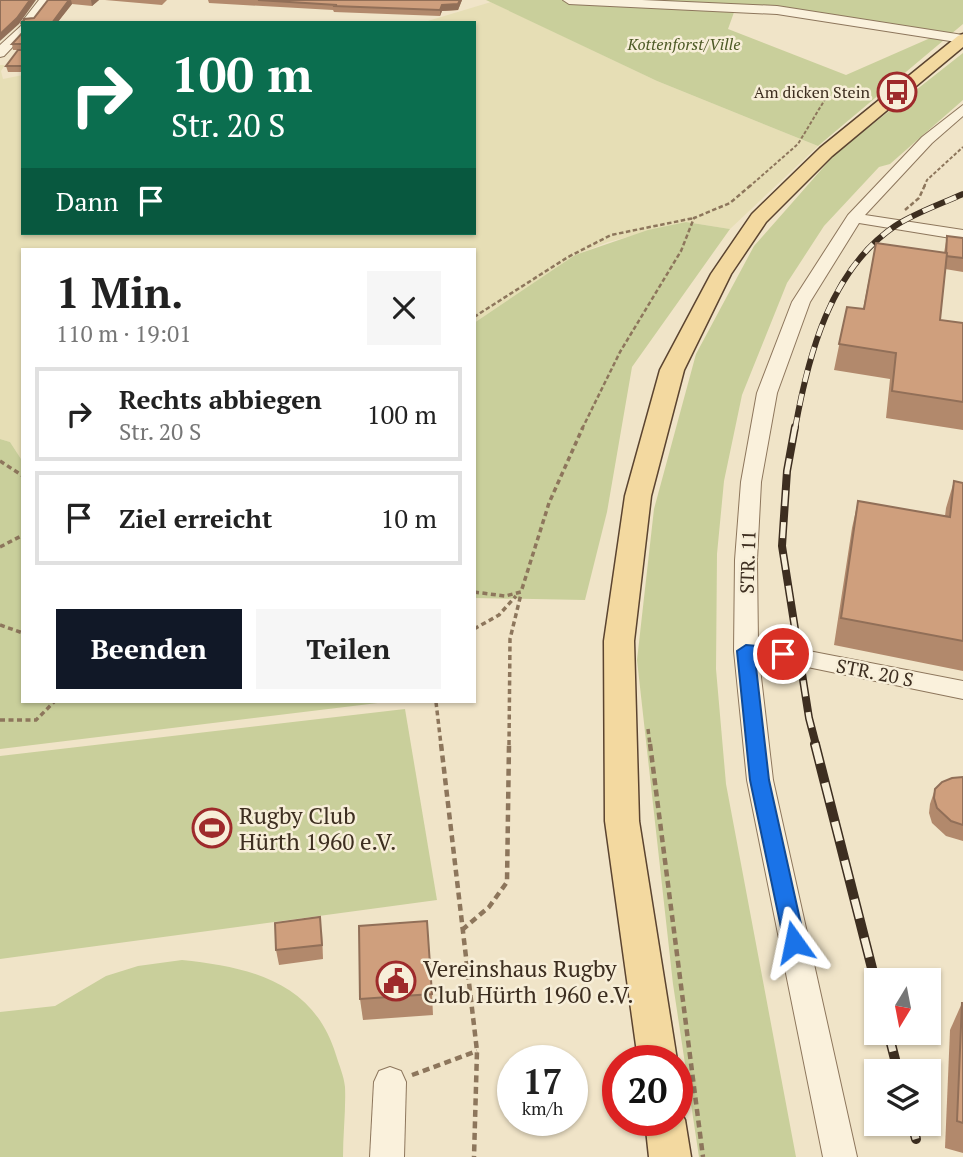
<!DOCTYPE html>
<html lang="de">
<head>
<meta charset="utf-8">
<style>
	:root { --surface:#fff; --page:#f6f6f6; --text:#222; --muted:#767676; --line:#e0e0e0; --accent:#111827 }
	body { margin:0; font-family:"PT Serif",serif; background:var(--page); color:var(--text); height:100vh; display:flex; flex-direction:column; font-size:26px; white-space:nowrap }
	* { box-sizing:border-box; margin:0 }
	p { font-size:23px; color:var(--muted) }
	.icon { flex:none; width:38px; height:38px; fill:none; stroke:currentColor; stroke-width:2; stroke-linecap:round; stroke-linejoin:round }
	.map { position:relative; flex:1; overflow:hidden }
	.drawer { position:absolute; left:21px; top:248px; width:455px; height:455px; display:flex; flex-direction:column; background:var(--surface); border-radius:0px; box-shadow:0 2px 5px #0004 }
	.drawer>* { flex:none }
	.hud { position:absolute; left:21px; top:21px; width:455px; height:214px; border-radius:0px; box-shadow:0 2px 5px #0004; background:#0b6e4f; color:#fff; overflow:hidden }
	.needle { width:46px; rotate:190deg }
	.buttons { position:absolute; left:864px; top:968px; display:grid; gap:14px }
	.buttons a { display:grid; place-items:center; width:77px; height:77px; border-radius:0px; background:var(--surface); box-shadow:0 2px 5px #0004; font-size:35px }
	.speed { position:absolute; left:497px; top:1045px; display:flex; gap:14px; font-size:35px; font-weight:700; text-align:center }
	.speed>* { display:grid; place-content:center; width:91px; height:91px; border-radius:50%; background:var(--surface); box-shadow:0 2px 5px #0004; line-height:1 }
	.speed small { font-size:18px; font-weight:400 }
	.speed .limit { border:10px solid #d22; background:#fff; color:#111 }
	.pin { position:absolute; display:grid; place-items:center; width:60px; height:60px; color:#fff; margin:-30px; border:4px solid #fff; border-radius:50%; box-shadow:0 2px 7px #0007 }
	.me { position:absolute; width:77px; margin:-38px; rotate:348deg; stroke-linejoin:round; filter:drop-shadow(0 0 5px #0008) }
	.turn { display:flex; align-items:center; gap:24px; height:147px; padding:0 35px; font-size:32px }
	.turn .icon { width:91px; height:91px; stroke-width:2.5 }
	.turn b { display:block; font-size:49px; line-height:60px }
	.then { display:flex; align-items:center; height:66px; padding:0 35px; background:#0003; gap:14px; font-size:26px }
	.round { display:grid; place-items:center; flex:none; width:74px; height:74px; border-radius:0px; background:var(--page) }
	.summary { display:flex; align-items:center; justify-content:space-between; height:119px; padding:0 35px }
	h1 { font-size:42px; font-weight:600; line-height:52px }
	.action { display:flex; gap:14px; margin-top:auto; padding:14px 35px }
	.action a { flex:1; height:80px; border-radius:0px; background:var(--accent); color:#fff; font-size:28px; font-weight:600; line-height:80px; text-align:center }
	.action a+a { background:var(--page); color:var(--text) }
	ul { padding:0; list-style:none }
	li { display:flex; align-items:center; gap:21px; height:94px; margin:0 14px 10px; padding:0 21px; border:4px solid var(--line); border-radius:0px }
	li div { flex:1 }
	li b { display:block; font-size:26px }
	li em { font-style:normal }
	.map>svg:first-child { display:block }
	.farmland { fill:#e6deb5 }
	.green { fill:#c9cf9b; fill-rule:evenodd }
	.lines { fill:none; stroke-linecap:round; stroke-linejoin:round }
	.minor-casing { stroke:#8d765c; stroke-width:2 }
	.major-casing { stroke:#5b4430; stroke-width:3 }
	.path-far3 { stroke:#8d765c; stroke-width:2; stroke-dasharray:3.5 2; stroke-linecap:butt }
	.path-far2 { stroke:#8d765c; stroke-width:2.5; stroke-dasharray:4.5 2.5; stroke-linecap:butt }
	.path-far1 { stroke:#8d765c; stroke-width:3.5; stroke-dasharray:5 3.5; stroke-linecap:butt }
	.path { stroke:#8d765c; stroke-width:4.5; stroke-dasharray:7 4.5; stroke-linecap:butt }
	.minor { fill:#faf1dc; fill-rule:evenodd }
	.major { fill:#f3d9a0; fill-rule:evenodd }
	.rail-far2-casing { stroke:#3d2e20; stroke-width:6 }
	.rail-far1-casing { stroke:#3d2e20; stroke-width:8 }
	.rail-casing { stroke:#3d2e20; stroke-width:10 }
	.rail-far2 { stroke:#f7eed8; stroke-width:4.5; stroke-dasharray:12; stroke-linecap:butt }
	.rail-far1 { stroke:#f7eed8; stroke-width:5; stroke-dasharray:16; stroke-linecap:butt }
	.rail { stroke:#f7eed8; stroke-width:7; stroke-dasharray:20; stroke-linecap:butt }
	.wall { fill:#b2896c }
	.shaded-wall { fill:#916f58 }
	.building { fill:#cf9f7d; stroke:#916f58; stroke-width:2 }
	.route { fill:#1a73e8; stroke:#114b97; stroke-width:2 }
	.labels { text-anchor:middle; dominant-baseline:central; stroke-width:5; stroke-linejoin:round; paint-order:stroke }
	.far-park-label { font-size:16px; font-style:italic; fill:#4d5a26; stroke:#f7eed8 }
	.far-poi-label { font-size:16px; fill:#3d2e20; stroke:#f7eed8; text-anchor:end }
	.street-label { font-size:19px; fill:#3d2e20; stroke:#f7eed8 }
	.near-poi-label { font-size:23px; fill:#3d2e20; stroke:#f7eed8; text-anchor:start }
</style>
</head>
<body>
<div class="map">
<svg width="963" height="1157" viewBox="0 0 963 1157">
	<rect width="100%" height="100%" fill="#f0e4c8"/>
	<path class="farmland" d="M491 2 657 81 818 146 730 229 686 222 608 242 575 255 474 323V250H23V462L10 442 0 439V65H5L1 71 3 79 23 75V233H474V23H421Z"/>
	<g class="green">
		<path d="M486 0H963V24L818 146 657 81ZM737 4 797 9 944 32 846 75 728 29Z"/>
		<path d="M963 53V100L890 164 879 167 824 226 787 283 742 395 724 481 717 554 716 669 726 784 796 1157H699L673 984 637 660 654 509 696 354 754 246 836 153Z"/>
		<path d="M686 222 730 229 632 367 607 512 585 600 474 598V323L575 255 648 230Z"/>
		<path d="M0 439 10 442 23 462V702H386L0 749Z"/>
		<path d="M405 709 437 900 0 959V756Z"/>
		<path d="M182 960C250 967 314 982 336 1055 339 1065 344 1076 345 1087 346 1109 343 1134 343 1157H0V1012L55 1006 106 976 138 966Z"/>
	</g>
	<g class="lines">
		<defs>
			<g id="minor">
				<path d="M39 0H51L33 23H23V36L4 56 0 57V45L22 25 21 23Z"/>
				<path d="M563 0H642L777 6 963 35V43L777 14 569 4Z"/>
				<path d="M963 105V116L932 143 865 215 963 230V240L859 223 810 302 777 393 761 482 757 560 758 644 783 646 963 681V699L783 662 759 660 773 780 857 1157H823L747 780 734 651 735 560 741 482 757 393 792 302 848 215 922 137Z"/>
				<path d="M390 1067 401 1071 406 1082 404 1157H370L374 1082 379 1071Z"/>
			</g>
			<g id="major">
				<path d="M963 34V47L832 156 766 222 731 274 684 370 651 496 634 641 639 821 677 1060H638L605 821 604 641 625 496 660 370 711 274 752 214 820 148 958 36Z"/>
				<path d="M677 1105 685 1120 691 1157H649L645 1120H677Z"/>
			</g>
		</defs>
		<use href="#minor" class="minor-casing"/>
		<use href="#major" class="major-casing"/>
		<g class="path-far3">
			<path d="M749 187 798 144 827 96 863 99"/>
			<path d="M924 187 927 180 963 147"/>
		</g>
		<g class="path-far2">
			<path d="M905 210 919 198 925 185"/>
			<path d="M474 317 568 257 611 235 694 218"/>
			<path d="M582 429 620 352 681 251 694 218 730 203 751 185"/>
		</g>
		<g class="path-far1">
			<path d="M0 461 23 476"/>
			<path d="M0 547 23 535"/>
			<path d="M474 592 505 596 521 592 549 503 583 427"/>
			<path d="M0 625 23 633"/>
			<path d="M474 629 499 615 516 596"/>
			<path d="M436 702 441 745"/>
			<path d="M0 720H36L54 702"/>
			<path d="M648 729 650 745"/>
			<path d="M509 745 510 639 521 594"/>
		</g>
		<g class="path">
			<path d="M441 744 477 1051 474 1157"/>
			<path d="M650 744 703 1157"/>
			<path d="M462 930 489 907 507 882 509 744"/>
			<path d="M412 1075 477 1051"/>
		</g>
		<use href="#minor" class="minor"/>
		<use href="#major" class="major"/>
		<defs>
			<path id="rail-far2" d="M795 429C808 356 830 270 895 226 915 213 941 204 963 194"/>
			<path id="rail-far1" d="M795 427 787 471 782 546 809 718 816 745"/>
			<g id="rail">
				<path d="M815 744 877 988"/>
				<path d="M888 1032 898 1071"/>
				<path d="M912 1124 916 1139"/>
			</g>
		</defs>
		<use href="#rail-far2" class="rail-far2-casing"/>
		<use href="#rail-far1" class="rail-far1-casing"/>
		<use href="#rail" class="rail-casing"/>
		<use href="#rail-far2" class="rail-far2"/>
		<use href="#rail-far1" class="rail-far1"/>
		<use href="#rail" class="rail"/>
	</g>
	<g class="wall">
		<path d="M48 0H99L92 6 72 4 57 23H24L34 18Z"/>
		<path d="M105 0H167L162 5Z"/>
		<path d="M208 0H462L458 10 442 11 440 16 334 12 333 10 209 3Z"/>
		<path d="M23 32V72H8L6 66 18 50H13L12 44Z"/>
		<path d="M947 236 963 238V272L945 269 940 320 963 323V430L886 418 890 379 834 370 847 307 863 309 876 243 944 253Z"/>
		<path d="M954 481 963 483V671L834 645 852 528 858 501 945 516 946 508Z"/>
		<path d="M963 777V841L946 836 932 823 929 813 930 804 935 789Z"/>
		<path d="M322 932 323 959 279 965 276 950Z"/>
		<path d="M432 994 433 1015 363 1020 360 999Z"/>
		<path d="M962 1003H963V1153L945 1148 950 1030Z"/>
	</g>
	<g class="shaded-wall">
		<path d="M30 0H36L19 24 0 41V34Z"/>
		<path d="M69 0H71L72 4 57 23H52Z"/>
		<path d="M91 0H99L92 6Z"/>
		<path d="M460 0H462L458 10 442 11 440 16V10L442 5Z"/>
	</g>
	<g class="building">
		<path d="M0 0H30L17 18 0 34Z"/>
		<path d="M48 0H69L52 23H24V19L34 18Z"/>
		<path d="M258 0H460L458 4 442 5 440 10 333 6 337 5Z"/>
		<path d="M23 32V44H12Z"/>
		<path d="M18 50H23V66H6Z"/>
		<path d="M947 236 963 238V258L946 256Z"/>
		<path d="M876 243 947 253 940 320 963 323V402L892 391 896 353 839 344 847 307 864 309Z"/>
		<path d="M954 481 963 483V641L841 618 858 501 950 517Z"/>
		<path d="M963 777V825L951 821 937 808 934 798 935 789 942 782 952 778Z"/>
		<path d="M320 917 322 945 276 950 275 923Z"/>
		<path d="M427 921 432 994 360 999 359 926Z"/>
		<path d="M962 1003H963V1123L957 1121Z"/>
	</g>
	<path class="route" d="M746 645 783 648 792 654 783 660 755 658 769 780 805 942 802 948 794 951 787 948 784 942 750 780 737 651Z"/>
	<defs>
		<symbol id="bus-ring" viewBox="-11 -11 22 22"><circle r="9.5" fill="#f7eed8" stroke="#9e2a2b" stroke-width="1.5"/><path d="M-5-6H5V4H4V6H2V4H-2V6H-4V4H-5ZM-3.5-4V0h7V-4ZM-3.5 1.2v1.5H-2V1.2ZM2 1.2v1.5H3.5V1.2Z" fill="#9e2a2b"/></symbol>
		<symbol id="stadium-ring" viewBox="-11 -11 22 22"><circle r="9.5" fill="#f7eed8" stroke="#9e2a2b" stroke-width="1.5"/><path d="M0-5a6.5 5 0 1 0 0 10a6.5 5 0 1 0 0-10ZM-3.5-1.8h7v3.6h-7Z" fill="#9e2a2b"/></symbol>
		<symbol id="civic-ring" viewBox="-11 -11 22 22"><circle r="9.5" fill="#f7eed8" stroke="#9e2a2b" stroke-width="1.5"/><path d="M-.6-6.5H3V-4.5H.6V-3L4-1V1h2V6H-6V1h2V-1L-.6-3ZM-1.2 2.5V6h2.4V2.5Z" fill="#9e2a2b"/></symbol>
	</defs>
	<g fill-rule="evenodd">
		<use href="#bus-ring" x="875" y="70" width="44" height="44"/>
		<use href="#stadium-ring" x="190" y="806" width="44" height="44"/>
		<use href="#civic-ring" x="374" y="959" width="44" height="44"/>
	</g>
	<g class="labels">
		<g class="far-park-label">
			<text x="684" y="44">Kottenforst/Ville</text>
		</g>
		<g class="far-poi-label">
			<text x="870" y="92">Am dicken Stein</text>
		</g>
		<g class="street-label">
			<text transform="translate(747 562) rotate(-88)">STR. 11</text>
			<text transform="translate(875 672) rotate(11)">STR. 20 S</text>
		</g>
		<g class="near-poi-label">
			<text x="239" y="815">Rugby Club<tspan x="239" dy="26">Hürth 1960 e.V.</tspan></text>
			<text x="423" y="968">Vereinshaus Rugby<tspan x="423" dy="26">Club Hürth 1960 e.V.</tspan></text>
		</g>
	</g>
</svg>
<div class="buttons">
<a><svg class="needle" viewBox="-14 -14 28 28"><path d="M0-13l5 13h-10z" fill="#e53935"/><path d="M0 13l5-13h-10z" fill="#767676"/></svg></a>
<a><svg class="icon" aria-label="layers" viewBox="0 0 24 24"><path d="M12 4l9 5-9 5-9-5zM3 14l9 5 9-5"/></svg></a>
</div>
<div class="speed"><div>17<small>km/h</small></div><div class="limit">20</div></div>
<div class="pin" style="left:783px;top:654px;background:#d93025"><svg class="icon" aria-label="arrive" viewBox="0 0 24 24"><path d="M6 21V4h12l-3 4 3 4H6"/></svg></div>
<svg class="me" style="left:794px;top:942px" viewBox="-20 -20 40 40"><path d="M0-17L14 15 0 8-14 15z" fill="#1a73e8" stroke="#fff" stroke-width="4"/></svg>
<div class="hud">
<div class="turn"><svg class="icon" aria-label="right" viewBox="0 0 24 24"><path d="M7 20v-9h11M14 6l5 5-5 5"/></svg><div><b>100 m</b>Str. 20 S</div></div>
<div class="then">Dann<svg class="icon" aria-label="arrive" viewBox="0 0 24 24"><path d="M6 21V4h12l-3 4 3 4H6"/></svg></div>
</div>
<section class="drawer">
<div class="summary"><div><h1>1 Min.</h1><p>110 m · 19:01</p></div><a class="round"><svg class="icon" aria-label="close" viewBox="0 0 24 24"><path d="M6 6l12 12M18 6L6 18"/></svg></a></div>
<ul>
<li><svg class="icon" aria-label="right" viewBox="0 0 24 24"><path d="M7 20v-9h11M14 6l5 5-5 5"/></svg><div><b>Rechts abbiegen</b><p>Str. 20 S</p></div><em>100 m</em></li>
<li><svg class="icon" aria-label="arrive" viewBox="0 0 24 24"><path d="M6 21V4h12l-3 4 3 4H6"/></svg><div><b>Ziel erreicht</b></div><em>10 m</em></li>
</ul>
<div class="action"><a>Beenden</a><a>Teilen</a></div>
</section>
</div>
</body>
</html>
